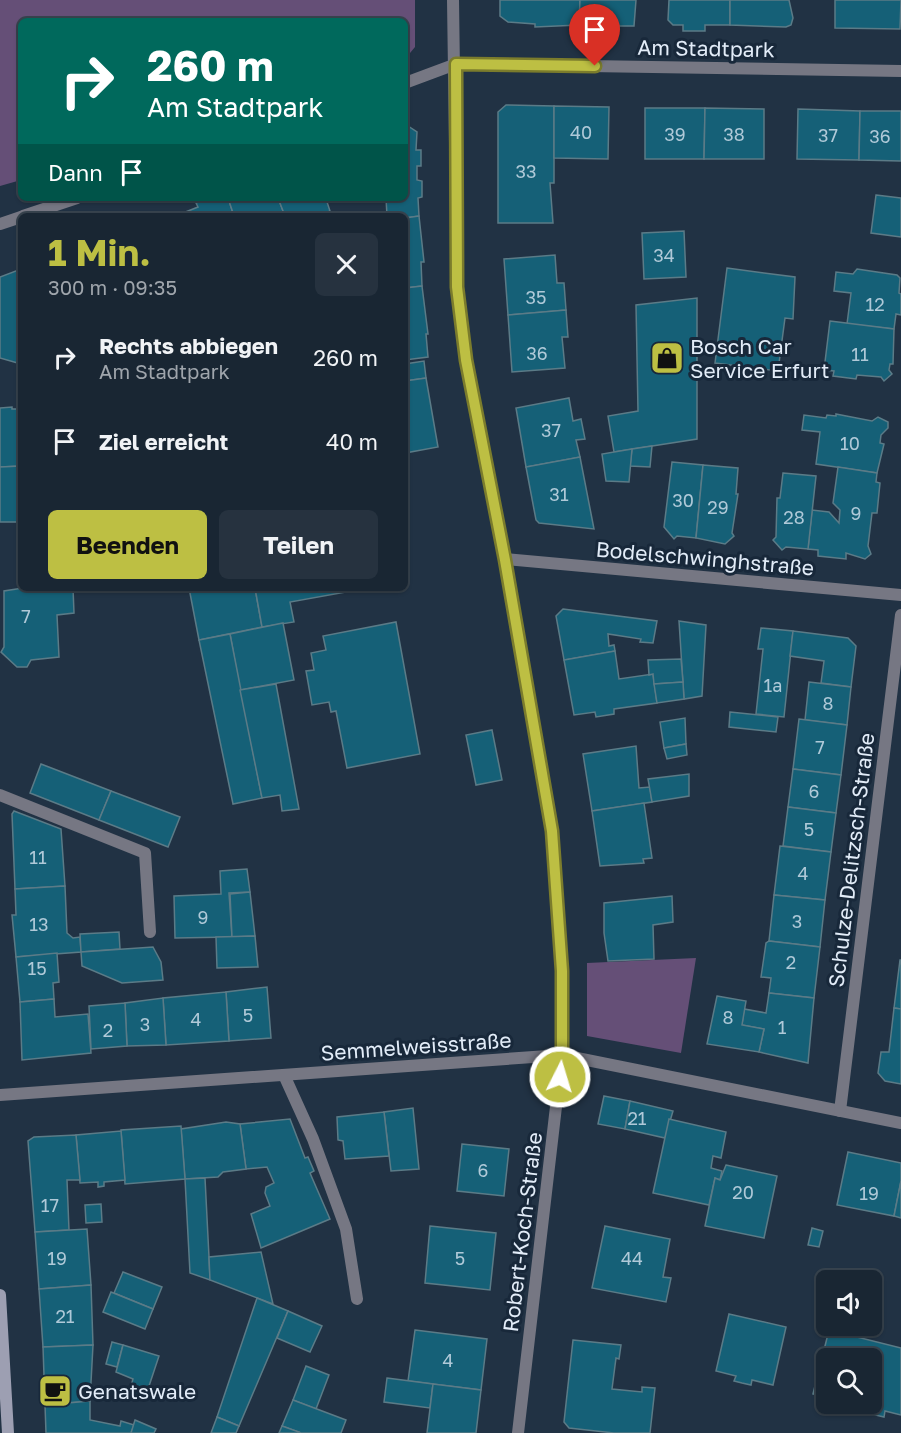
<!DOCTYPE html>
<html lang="de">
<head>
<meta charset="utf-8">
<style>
	:root { --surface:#192633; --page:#26323f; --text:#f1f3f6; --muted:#9fa5ac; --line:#37434e; --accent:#bdbf43 }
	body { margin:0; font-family:"Golos Text",sans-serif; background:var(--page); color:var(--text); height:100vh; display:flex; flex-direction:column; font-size:22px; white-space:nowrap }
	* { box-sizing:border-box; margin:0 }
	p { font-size:20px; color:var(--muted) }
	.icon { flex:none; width:33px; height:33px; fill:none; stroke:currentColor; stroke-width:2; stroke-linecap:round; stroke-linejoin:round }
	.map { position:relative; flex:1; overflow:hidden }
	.panel { position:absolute; left:18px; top:213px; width:390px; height:378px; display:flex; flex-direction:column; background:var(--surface); border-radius:9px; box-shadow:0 2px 4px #0004,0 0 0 2px var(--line) }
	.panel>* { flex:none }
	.top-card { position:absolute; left:18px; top:18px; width:390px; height:183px; border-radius:9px; box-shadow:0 2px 4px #0004,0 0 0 2px var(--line); background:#00695c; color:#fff; overflow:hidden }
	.fabs { position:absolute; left:816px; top:1270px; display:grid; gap:12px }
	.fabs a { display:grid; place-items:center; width:66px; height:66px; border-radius:9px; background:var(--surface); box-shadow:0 2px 4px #0004,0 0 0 2px var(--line); font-size:30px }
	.pin { position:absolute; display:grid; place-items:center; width:51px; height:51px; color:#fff; margin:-62px -26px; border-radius:50% 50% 50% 0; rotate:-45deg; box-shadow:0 0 6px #0007 }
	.pin .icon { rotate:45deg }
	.me { position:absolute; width:66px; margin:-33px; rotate:5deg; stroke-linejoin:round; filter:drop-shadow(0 0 4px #0008) }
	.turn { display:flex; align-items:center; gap:21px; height:126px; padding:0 30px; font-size:27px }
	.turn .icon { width:78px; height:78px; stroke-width:2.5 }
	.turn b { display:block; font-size:42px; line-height:51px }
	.then { display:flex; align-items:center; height:57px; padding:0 30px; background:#0003; gap:12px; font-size:22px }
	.round { display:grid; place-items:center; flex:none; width:63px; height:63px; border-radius:9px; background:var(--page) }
	.headline { display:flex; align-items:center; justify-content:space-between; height:102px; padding:0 30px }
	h1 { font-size:36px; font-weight:700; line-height:45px; color:var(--accent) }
	.cta { display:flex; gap:12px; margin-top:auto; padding:12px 30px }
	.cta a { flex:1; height:69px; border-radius:9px; background:var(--accent); color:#111; font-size:24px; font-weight:700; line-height:69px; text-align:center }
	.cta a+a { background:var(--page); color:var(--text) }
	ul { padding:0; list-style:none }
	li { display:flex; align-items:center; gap:18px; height:84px; padding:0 30px }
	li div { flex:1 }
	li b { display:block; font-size:22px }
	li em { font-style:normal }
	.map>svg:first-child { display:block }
	.green { fill:#654f77 }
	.building { fill:#156077; stroke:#5b7b87; stroke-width:1.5 }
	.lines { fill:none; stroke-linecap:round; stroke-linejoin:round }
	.lane { stroke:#767783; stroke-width:12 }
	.street { stroke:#767783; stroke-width:12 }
	.secondary { stroke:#9d9fb2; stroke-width:12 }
	.route-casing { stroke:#7b7c2c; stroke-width:15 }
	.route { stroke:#bdbf43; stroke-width:10 }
	.labels { text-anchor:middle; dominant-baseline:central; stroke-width:6; stroke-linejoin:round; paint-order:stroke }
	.number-label { font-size:18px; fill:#afc9d8 }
	.street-label { font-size:21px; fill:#e2ecf8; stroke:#18283a }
	.poi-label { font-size:21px; fill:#e2ecf8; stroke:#18283a; text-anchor:start }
</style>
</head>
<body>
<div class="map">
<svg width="901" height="1433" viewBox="0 0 901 1433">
	<rect width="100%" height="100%" fill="#213244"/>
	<g class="green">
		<path d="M0 0H415V47L405 59V21H21V180L0 186Z"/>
		<path d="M696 958 681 1053 587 1036V963Z"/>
	</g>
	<g class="building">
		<path d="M500 0H580L579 25 535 27V24L508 22 500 16Z"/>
		<path d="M580 0H636L634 26H619V29L579 25Z"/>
		<path d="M669 0H730V25H705V31H683V25H673L668 20Z"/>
		<path d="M730 0H789L793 18 791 25 786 27 730 25Z"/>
		<path d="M835 0H901L900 29 835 28Z"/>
		<path d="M506 105 554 106V183H550L553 223H498V112Z"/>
		<path d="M554 106 609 107 608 159 554 158Z"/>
		<path d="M645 108H705L704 159H645Z"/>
		<path d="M705 108 764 109V159H704Z"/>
		<path d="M798 109 860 111 859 160 797 159Z"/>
		<path d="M860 111H901V161L859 160Z"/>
		<path d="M405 124 417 132 416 150H421V166H417V180L422 181V197L418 198 419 216 405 218V216H387L386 198H405Z"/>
		<path d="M876 195 901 198V237L871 233Z"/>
		<path d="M209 198 216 200 228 198 234 216H184L183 213 198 207 196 203Z"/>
		<path d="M228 198H278L285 216H234Z"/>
		<path d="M278 198H337L327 202 330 211 318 216H285Z"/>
		<path d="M419 216 424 262H421L422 286 405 288V218Z"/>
		<path d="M684 231 686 277 644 279 642 233Z"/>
		<path d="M555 255 557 283H564L566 310 508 315 504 259Z"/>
		<path d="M727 268 795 277 793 319 785 318 778 371 715 363Z"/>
		<path d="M21 269V364L0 358V277Z"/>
		<path d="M857 269 897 275 900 278 899 293 901 294V315L896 314 894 329 847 324 851 293 834 291 836 272 853 274Z"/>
		<path d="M422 286 428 334H426L428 357 405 360V288Z"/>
		<path d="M697 298V439L614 452 608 416 638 411 636 305Z"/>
		<path d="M566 310 568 337H562L565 368 512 372 508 315Z"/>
		<path d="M830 321 894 329 893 364H890L889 370 892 374 884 381 881 377 857 375 856 379 833 376 834 371 824 370Z"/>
		<path d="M424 361 426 378 405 381V364Z"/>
		<path d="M426 378 438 447 405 453V381Z"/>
		<path d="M569 398 573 421 581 419 585 439 576 440 580 457 526 467 516 408Z"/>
		<path d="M12 407V409H21V466L0 467V408Z"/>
		<path d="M836 414 872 421 878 417 888 422V428L881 435 880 443 884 444 877 473 816 464 820 432 802 430 804 415 826 418 827 415 836 416Z"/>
		<path d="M652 446 650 467 630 466 632 449Z"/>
		<path d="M632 449 629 482 606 481 602 454Z"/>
		<path d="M580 457 594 529 539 523 536 520 526 467Z"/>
		<path d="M672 462 703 465 696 538 677 536 674 539 664 527Z"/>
		<path d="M703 465 738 468 736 494H738L732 533 734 536 725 544 696 538Z"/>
		<path d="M21 466V522H0V467Z"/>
		<path d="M838 467 877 473 876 482 880 483 877 513H872L868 546 871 554 865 559 846 553V559L818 556V550L808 549 812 510 829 512 839 523 840 510 833 503Z"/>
		<path d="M783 473 816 476 808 549 786 547 782 550 773 540 776 537 777 498H780Z"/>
		<path d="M23 588H73L74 613 57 615 59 657 31 660 27 667H17L1 652 4 647V591Z"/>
		<path d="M189 588H255L262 627 199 640Z"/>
		<path d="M255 588H368L290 602 294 622 262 627Z"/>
		<path d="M563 609 657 621 653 643 640 642 641 639 608 634 609 646 614 645 615 651 564 660 556 616Z"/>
		<path d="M679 621 706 625 702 696 684 699Z"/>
		<path d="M396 622 420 754 347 768 336 711 331 712 329 702 312 705 306 671 314 670 311 653 326 650 323 636Z"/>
		<path d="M283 623 294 680 240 690 230 634Z"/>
		<path d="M761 628 793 631 784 717 756 714 763 649H758Z"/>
		<path d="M793 631 848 638 856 646 851 687 821 683 824 661 790 656Z"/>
		<path d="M230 634 262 798 233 804 199 640Z"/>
		<path d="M615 651 619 679 653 674 657 703 614 709V714L596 717 595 712 574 715 564 660Z"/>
		<path d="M681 659 683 682 654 684 653 674 649 675 648 660Z"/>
		<path d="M683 682 684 699 657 703 654 684Z"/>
		<path d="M809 682 851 687 847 725 805 720Z"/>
		<path d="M276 684 299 809 282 811 280 795 262 798 240 690Z"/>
		<path d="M730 712 778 717 776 732 729 727Z"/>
		<path d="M685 718 686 744 664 748 660 722Z"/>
		<path d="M799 719 847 725 841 775 793 769Z"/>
		<path d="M492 730 502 780 476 785 466 735Z"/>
		<path d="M686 744 687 755 667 759 664 748Z"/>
		<path d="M636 746 639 788 650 787 652 802 592 811 583 754Z"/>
		<path d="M41 764 111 791 99 820 30 793Z"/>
		<path d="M793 769 841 775 836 813 788 807Z"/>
		<path d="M689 774V796L652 802 648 779Z"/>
		<path d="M111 791 180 817 168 847 99 820Z"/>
		<path d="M644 803 652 858 643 859 644 863 600 866 592 811Z"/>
		<path d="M788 807 836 813 831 852 783 846Z"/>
		<path d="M14 811 61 829 65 886 15 889 12 814Z"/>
		<path d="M780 846 831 852 825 900 774 895Z"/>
		<path d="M247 869 250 892 229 893 232 937 175 938 174 896 221 894 220 871Z"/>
		<path d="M65 886 67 933 73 938 80 937 81 952 16 957 12 915H16L15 889Z"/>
		<path d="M250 892 255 936 232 937 230 894Z"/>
		<path d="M774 895 825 900 820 947 769 941Z"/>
		<path d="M672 896 673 922 653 925 654 959 608 961 604 933V903Z"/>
		<path d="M119 932 120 949 81 952 80 934Z"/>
		<path d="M255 936 258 967 217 968 216 937Z"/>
		<path d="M769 941 820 947 814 998 769 993 771 978 761 977 766 943Z"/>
		<path d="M153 947 161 962 163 980 122 983 82 966 81 952Z"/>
		<path d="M57 953 59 982 53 983 54 999 20 1002 16 957Z"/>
		<path d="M900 960H901V1009L894 1008Z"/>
		<path d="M267 987 271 1038 229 1041 226 992Z"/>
		<path d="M226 992 229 1041 166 1045 163 998Z"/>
		<path d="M769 993 814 998 808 1063 759 1052 764 1029 742 1025 744 1009 766 1013Z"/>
		<path d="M717 996 746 1001 742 1025 764 1029 759 1052 707 1044Z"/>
		<path d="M163 998 166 1045 127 1046 125 1003Z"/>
		<path d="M54 999 55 1017 88 1014 91 1053 22 1060 20 1002Z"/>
		<path d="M125 1003 127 1046 91 1049 89 1006Z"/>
		<path d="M894 1008 901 1009V1084L885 1081 878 1073 881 1052H889Z"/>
		<path d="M604 1096 630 1101 625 1129 598 1124Z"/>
		<path d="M630 1101 673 1111 665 1138 625 1129Z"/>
		<path d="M413 1108 419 1169 391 1171 384 1112Z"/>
		<path d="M384 1112 389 1156 345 1159 343 1141 338 1140 337 1117Z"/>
		<path d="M290 1119 305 1158 308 1157 314 1171 310 1173 330 1219 261 1248 251 1214 270 1206 265 1193 266 1187 274 1183 267 1167 246 1169 240 1124Z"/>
		<path d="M669 1119 726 1132 721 1158 713 1156 711 1168 722 1171 720 1180 715 1178 709 1205 653 1193Z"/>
		<path d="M226 1122 240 1124 246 1169 223 1172 218 1177 185 1179 181 1129Z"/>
		<path d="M181 1126 185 1179 125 1184 121 1130Z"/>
		<path d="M121 1131 125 1180 104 1182V1186L98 1187V1182L80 1183 76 1135Z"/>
		<path d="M76 1135 80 1180H67L69 1230 35 1232 28 1141 34 1137Z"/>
		<path d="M462 1144 509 1149 504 1196 457 1191Z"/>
		<path d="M848 1152 901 1163V1181L894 1216 837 1205Z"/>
		<path d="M726 1165 777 1176 764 1238 705 1226 715 1178 720 1180Z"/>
		<path d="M205 1178 209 1257 210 1280 190 1273 185 1179Z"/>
		<path d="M901 1181V1218L894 1216Z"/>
		<path d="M101 1204 102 1222 86 1223 85 1205Z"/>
		<path d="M430 1226 496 1233 490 1290 425 1283Z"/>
		<path d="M605 1226 670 1239 663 1277 671 1278 666 1302 592 1288Z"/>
		<path d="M812 1228 823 1231 819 1247 808 1245Z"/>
		<path d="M87 1229 91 1285 39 1289 35 1232Z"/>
		<path d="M261 1252 273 1304 210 1280 209 1257Z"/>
		<path d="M123 1272 162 1287 153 1309 114 1293Z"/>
		<path d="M91 1285 93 1345 43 1347 39 1289Z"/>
		<path d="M111 1292 153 1309 145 1329 103 1312Z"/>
		<path d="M257 1298 288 1311 239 1426 217 1417Z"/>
		<path d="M288 1311 322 1326 310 1352 277 1338Z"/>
		<path d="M729 1314 786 1327 773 1385 752 1380 751 1385 742 1383 734 1381 736 1376 716 1371Z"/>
		<path d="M415 1330 487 1339 481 1390 408 1381Z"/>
		<path d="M829 1330 901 1348V1415L885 1411 884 1417 867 1413 868 1407 857 1404H872V1359H826V1397L813 1394Z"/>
		<path d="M573 1340 621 1345 619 1359 616 1358 612 1389 642 1392V1387L655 1388 650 1433H614L569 1428 564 1422Z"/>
		<path d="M112 1342 123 1345 117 1367 106 1364Z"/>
		<path d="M93 1345 90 1401 45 1405 43 1347Z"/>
		<path d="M123 1345 159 1356 145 1398 129 1393 133 1379 116 1372Z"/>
		<path d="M306 1366 329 1375 316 1409 293 1400Z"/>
		<path d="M387 1378 433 1384 430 1408 384 1402Z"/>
		<path d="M433 1384 481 1390 476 1433H427Z"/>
		<path d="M293 1400 346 1420 341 1433H301L282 1426Z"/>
		<path d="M90 1401V1420L120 1426 121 1421 134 1425 131 1433H46L45 1405Z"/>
		<path d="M217 1417 239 1426 236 1433H211Z"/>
		<path d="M135 1420 156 1429 154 1433H131Z"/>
		<path d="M282 1426 299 1432 298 1433H279Z"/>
	</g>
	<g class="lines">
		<g class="lane">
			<path d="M0 795 145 853 150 932"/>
			<path d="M284 1075 313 1139 346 1229 357 1299"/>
		</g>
		<g class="street">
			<path d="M453 0 457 287 466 360 505 559 552 831 562 971V1055L518 1433"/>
			<path d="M405 83 456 64 901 71"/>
			<path d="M23 216 77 198"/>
			<path d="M0 224 21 217"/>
			<path d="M505 559 901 595"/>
			<path d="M0 1095 562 1055 901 1123"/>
			<path d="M840 1111 901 615"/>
		</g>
		<path class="secondary" d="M0 1295 8 1433"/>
	</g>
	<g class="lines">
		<defs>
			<path id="route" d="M560 1077 562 1054V971L552 831 505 560 466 360 457 287 456 64 595 66"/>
		</defs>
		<use href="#route" class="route-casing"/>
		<use href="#route" class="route"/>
	</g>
	<defs>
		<symbol id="shop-square" viewBox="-11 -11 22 22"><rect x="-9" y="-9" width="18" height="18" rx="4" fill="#bdbf43" stroke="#18283a"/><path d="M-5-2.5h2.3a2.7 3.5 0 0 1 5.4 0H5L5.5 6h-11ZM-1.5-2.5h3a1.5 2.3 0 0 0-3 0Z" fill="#111"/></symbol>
		<symbol id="cafe-square" viewBox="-11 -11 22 22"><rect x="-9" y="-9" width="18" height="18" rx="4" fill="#bdbf43" stroke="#18283a"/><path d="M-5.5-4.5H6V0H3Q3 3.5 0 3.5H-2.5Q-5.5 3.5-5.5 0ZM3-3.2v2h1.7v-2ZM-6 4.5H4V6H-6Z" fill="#111"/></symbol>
	</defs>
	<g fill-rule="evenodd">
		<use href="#shop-square" x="648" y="339" width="38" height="38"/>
		<use href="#cafe-square" x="36" y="1372" width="38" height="38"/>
	</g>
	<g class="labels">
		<g class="number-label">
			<text x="581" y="132">40</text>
			<text x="675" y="134">39</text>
			<text x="734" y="134">38</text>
			<text x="828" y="135">37</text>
			<text x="880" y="136">36</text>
			<text x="526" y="171">33</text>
			<text x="664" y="255">34</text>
			<text x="536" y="297">35</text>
			<text x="875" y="304">12</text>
			<text x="537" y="353">36</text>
			<text x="860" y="354">11</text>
			<text x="551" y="430">37</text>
			<text x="850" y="443">10</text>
			<text x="559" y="494">31</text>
			<text x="683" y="500">30</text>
			<text x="718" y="507">29</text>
			<text x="856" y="513">9</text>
			<text x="794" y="517">28</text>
			<text x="26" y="616">7</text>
			<text x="773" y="685">1a</text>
			<text x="828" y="703">8</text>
			<text x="820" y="747">7</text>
			<text x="814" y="791">6</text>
			<text x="809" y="829">5</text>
			<text x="38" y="857">11</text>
			<text x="803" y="873">4</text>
			<text x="203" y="917">9</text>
			<text x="797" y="921">3</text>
			<text x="39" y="924">13</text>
			<text x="791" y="962">2</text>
			<text x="37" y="968">15</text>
			<text x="248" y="1015">5</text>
			<text x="728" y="1017">8</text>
			<text x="196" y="1019">4</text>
			<text x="145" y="1024">3</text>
			<text x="782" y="1027">1</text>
			<text x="108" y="1030">2</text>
			<text x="637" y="1118">21</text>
			<text x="483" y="1170">6</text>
			<text x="743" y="1192">20</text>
			<text x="869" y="1193">19</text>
			<text x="50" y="1205">17</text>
			<text x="57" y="1258">19</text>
			<text x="460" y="1258">5</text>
			<text x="632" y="1258">44</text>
			<text x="65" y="1316">21</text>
			<text x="448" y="1360">4</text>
		</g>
		<g class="street-label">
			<text transform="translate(706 48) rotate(1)">Am Stadtpark</text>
			<text transform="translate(705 558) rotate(5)">Bodelschwinghstraße</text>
			<text transform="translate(851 860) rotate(-83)">Schulze-Delitzsch-Straße</text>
			<text transform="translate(416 1046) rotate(-4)">Semmelweisstraße</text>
			<text transform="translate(522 1232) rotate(-83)">Robert-Koch-Straße</text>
		</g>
		<g class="poi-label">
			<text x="690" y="346">Bosch Car<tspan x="690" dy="24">Service Erfurt</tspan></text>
			<text x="78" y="1391">Genatswale</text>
		</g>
	</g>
</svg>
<div class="fabs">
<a><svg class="icon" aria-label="sound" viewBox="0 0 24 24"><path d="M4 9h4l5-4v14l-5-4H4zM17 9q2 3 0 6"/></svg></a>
<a><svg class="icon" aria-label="search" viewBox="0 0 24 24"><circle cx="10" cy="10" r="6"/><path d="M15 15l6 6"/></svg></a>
</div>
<div class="pin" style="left:595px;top:66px;background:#d93025"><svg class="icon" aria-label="arrive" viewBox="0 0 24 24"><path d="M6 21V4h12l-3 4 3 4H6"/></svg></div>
<svg class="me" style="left:560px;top:1077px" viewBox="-20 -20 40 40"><circle r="17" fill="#bdbf43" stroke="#fff" stroke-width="3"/><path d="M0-11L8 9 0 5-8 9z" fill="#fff"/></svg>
<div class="top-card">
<div class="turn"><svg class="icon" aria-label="right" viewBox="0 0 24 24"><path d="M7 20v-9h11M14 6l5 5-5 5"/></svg><div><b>260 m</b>Am Stadtpark</div></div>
<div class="then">Dann<svg class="icon" aria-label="arrive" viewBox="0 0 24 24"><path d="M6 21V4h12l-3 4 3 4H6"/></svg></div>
</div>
<section class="panel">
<div class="headline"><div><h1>1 Min.</h1><p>300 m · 09:35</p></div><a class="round"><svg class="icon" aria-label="close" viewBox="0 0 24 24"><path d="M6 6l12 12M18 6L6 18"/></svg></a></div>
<ul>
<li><svg class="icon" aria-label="right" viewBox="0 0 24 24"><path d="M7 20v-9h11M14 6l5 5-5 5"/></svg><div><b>Rechts abbiegen</b><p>Am Stadtpark</p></div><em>260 m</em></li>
<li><svg class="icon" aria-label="arrive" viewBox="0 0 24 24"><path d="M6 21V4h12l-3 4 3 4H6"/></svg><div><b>Ziel erreicht</b></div><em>40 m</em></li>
</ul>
<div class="cta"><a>Beenden</a><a>Teilen</a></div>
</section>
</div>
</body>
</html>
